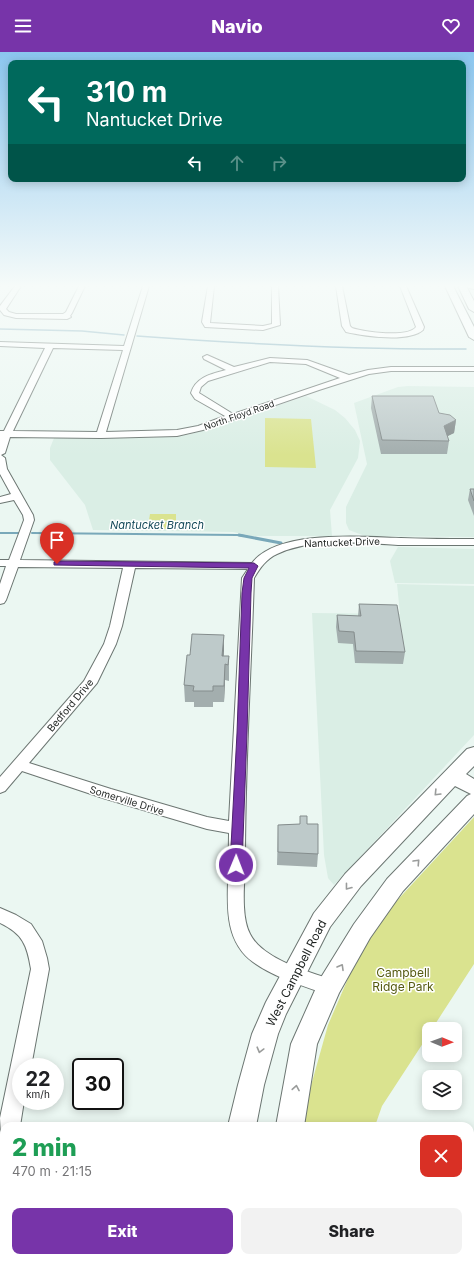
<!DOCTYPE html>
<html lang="en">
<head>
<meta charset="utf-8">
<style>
	:root { --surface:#fff; --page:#f2f2f2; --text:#202124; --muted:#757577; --accent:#7734a9 }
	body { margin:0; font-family:Inter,sans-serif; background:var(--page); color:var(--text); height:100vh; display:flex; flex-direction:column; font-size:15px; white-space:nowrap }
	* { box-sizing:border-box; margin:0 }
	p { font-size:13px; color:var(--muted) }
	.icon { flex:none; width:22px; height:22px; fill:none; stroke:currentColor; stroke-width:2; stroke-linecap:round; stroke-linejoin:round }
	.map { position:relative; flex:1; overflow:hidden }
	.drawer { position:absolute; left:0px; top:1070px; width:474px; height:140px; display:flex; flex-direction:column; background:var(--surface); border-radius:12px 12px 0 0; box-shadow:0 2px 10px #0003 }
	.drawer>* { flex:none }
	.banner { position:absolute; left:8px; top:8px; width:458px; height:122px; border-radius:8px; box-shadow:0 2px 10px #0003; background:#00695c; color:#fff; overflow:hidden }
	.needle { width:26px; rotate:91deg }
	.tools { position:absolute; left:422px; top:970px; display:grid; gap:8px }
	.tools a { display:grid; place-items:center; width:40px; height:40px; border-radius:8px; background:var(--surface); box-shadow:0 2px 10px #0003; font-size:20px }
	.speed { position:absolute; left:12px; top:1006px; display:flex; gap:8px; font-size:20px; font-weight:700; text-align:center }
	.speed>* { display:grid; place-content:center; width:52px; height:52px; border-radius:50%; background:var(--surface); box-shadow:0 2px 10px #0003; line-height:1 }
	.speed small { font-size:10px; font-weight:400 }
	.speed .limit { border:2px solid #111; border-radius:6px; background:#fff; color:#111 }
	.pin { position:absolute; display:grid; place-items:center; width:34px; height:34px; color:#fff; margin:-41px -17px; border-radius:50% 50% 50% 0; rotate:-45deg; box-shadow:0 0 4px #0007 }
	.pin .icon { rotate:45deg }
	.me { position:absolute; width:44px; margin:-22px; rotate:1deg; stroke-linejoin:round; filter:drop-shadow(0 0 3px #0008) }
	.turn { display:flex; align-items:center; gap:14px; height:84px; padding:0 12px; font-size:18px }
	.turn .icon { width:52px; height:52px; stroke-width:2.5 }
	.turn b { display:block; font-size:28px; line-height:34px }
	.lanes { display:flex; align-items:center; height:38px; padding:0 12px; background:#0003; justify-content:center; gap:20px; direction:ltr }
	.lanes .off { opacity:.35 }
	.round { display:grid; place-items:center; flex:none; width:42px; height:42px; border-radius:8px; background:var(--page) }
	.headline { display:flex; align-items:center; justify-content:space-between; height:68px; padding:0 12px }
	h1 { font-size:24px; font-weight:800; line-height:30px; color:#1e9e55 }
	.action { display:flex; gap:8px; margin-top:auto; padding:8px 12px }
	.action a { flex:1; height:46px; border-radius:8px; background:var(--accent); color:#fff; font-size:16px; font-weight:800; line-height:46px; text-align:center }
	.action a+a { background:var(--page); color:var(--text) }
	header { display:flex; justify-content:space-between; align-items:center; height:52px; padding:0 12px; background:var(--accent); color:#fff; font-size:18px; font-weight:800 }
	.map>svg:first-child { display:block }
	.built { fill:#daeee5 }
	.green { fill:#dae38f }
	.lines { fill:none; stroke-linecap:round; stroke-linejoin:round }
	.stream-far2 { stroke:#79a8b9; stroke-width:1.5 }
	.stream-far1 { stroke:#79a8b9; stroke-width:2 }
	.stream { stroke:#79a8b9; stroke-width:3 }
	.minor-casing { stroke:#6c7672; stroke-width:2 }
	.major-casing { stroke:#6c7672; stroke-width:2 }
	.minor { fill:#fff; fill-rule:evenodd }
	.major { fill:#fff; fill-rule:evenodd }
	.wall { fill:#a3aeae }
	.shaded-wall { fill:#858d8d }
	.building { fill:#becaca; stroke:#858d8d }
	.oneway { stroke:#9a9c9b }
	.route { fill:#7734a9; stroke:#4d226e }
	.labels { text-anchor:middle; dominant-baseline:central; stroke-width:3; stroke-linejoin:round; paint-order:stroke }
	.far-street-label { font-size:9px; fill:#1e2220; stroke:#fff }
	.street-label { font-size:10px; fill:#1e2220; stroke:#fff }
	.water-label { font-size:11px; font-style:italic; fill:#134859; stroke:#fff }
	.near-park-label { font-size:12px; fill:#555a11; stroke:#fff }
	.near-street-label { font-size:12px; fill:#1e2220; stroke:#fff }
</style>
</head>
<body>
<header><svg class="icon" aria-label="menu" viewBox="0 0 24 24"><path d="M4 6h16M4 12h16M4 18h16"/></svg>Navio<svg class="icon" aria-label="heart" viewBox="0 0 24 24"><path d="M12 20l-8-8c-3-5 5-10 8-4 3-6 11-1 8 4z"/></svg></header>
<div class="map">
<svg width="474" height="1210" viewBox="0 0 474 1210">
	<rect width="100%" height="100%" fill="#ebf7f2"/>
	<g class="built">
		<path d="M408 334 474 335V485L365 484 349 478 346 471V455L367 412 354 351 398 335Z"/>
		<path d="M306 344 335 358 345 366 355 378 360 389 358 406 330 458 332 484H252L233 480 93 478 85 453 50 408V396L54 386H148L188 383Z"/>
		<path d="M398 495 474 497V532L395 531 390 509Z"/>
		<path d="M397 532 474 534V683L334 833 328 826 324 803 312 561 400 562Z"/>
	</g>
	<g class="green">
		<path d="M265 366 311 367 316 416 265 415Z"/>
		<path d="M150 462H176V469L149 468Z"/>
		<path d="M149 470H175V477H148Z"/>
		<path d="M474 765V912L432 977H429V982L382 1054 375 1074H303L305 1055 328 973 359 901 392 854Z"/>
	</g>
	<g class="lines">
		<g class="stream-far2">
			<path d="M0 277 82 279 124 283"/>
			<path d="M137 284C247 292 356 298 466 297"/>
		</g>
		<g class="stream-far1">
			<path d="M0 481H19"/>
			<path d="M32 481 237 483 245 484"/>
		</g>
		<path class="stream" d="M239 483 281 491"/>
		<defs>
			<g id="minor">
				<path d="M15 234H21L6 257 9 260 16 262H63L66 260 79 234H85L72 261 70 264 71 265 67 267 16 266 4 263 0 258V254Z"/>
				<path d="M143 234H149L106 380 177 378 198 374 225 364 195 347 191 341C196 325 211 322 226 318L204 307 203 305 207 303 234 315 270 306 307 308 349 323 368 318 391 315H474V319H391L369 322 319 338 203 378 177 384 101 386 10 385 5 401 1 403 5 406 7 417 33 463 34 468 20 508 252 511C278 477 363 485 401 486 425 487 450 487 474 487V493C449 493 423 493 398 493 359 491 313 485 277 502 266 507 260 516 254 526 251 620 245 713 245 807 245 828 240 863 250 882 263 908 310 920 336 929L338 935 336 941 329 943C304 934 275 926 253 910 227 891 227 860 228 830 228 813 229 797 229 781L207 777 103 746 22 719 5 739 0 741V725L84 629 104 592 110 574 123 516 18 515 6 548 4 551 0 552V532L6 514H0V508H9L24 468 23 463 14 448 0 451V445L11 442 0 422V379H4L45 296 0 294V290L124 294ZM53 296 123 298 97 380 13 379ZM270 310 306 312 340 326 233 362 199 341 201 335 208 329ZM135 516 248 517 242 526 229 769 207 765 111 737 29 711 97 631 116 592 122 574Z"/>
				<path d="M208 234H214L210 271 263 274 272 272V234H278L280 273 263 278 205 275 202 270Z"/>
				<path d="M336 234H342L350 274 352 276C364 280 408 286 416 275L400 234H406L424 275 423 278C408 291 364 284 346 280L342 274Z"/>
				<path d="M464 234H474V237L465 235Z"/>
				<path d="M0 856 16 863 31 872 42 889 47 906 49 917 31 1015H21V1049H24L20 1074H4V1083L1 1082 0 1066 31 917C27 893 23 882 0 871Z"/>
				<path d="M4 1088V1128L0 1130V1090Z"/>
			</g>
			<g id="major">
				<path d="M445 234H453L474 275V288L469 285Z"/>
				<path d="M458 234H466L474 249V260L469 257Z"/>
				<path d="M474 695V714L466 722 474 727V762L403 839 370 886 339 941 317 992 304 1074H276L291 992 295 983 320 927 354 872 387 827 467 744 471 742 455 734 361 834 330 875 286 962 278 982 264 1033 256 1074H228L238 1033 252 982 266 950 314 861 345 822 467 697Z"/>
				<path d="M210 1206H240L239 1210H209Z"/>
				<path d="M261 1206H291L290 1210H260Z"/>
			</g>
		</defs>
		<use href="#minor" class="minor-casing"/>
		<use href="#major" class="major-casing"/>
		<use href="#minor" class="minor"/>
		<use href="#major" class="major"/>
	</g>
	<g class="wall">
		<path d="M372 344 439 361 456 368 454 381 447 384 449 389 447 402H381L371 356Z"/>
		<path d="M470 437H474V464L468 448Z"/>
		<path d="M359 552 405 600 403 612 355 611 353 592 338 591 336 575 337 563 358 564Z"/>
		<path d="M224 583 223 604H229V629L225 628 224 650H213V655H194V650H185L184 633 190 603Z"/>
		<path d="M307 772 318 802 317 815 277 813 278 773Z"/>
	</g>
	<g class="shaded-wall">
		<path d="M456 368 454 381 442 387 444 374Z"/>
		<path d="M224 583V599L223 619 222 604Z"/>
		<path d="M225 612V628L224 650V634Z"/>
		<rect x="181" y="1206" width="2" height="4"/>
	</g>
	<g class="building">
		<path d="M372 344H433L439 361 450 363 456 368 444 374 449 389 382 388Z"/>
		<path d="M470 437H474V449Z"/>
		<path d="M359 552 397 553 405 600 356 599 354 580 339 579 337 563 361 564Z"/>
		<path d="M192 582 224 583 222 604H229L228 613 225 612 224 634H213V639H193L194 634 184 633 187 603H190Z"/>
		<path d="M300 764H307V772H318V802L278 800V773L300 772Z"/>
		<rect x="114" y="1206" width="67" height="4"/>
	</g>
	<defs><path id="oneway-chevron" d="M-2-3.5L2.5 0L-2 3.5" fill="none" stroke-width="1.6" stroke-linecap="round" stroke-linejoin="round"/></defs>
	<g class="oneway">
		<use href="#oneway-chevron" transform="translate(437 741) rotate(134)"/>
		<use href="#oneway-chevron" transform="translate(417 810) rotate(-47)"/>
		<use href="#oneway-chevron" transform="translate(348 835) rotate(128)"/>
		<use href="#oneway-chevron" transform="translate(341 915) rotate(-60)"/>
		<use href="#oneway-chevron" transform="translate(260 998) rotate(105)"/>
		<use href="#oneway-chevron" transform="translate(296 1036) rotate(-80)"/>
	</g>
	<linearGradient id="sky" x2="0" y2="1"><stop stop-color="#8bc6ef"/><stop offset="0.58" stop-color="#f6fbf9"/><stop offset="1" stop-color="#f6fbf9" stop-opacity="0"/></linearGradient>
	<rect width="474" height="403" fill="url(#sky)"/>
	<path class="route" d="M57 509 254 511 258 514 252 526 251 541 247 681 242 813 240 816 236 818 232 816 230 813 237 681 242 541 244 526 249 516 54 513V510Z"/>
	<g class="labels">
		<g class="far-street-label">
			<text transform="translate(239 363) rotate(-19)">North Floyd Road</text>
		</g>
		<g class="street-label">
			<text transform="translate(342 490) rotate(-2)">Nantucket Drive</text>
			<text transform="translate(70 653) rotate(-50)">Bedford Drive</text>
			<text transform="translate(127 748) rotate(17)">Somerville Drive</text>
		</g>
		<g class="water-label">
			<text x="157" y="473">Nantucket Branch</text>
		</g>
		<g class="near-park-label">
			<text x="403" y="920">Campbell<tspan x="403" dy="14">Ridge Park</tspan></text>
		</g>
		<g class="near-street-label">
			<text transform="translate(296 921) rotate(-63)">West Campbell Road</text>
		</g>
	</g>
</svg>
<div class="tools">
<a><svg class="needle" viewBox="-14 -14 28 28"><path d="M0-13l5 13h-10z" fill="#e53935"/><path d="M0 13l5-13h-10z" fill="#757577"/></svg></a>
<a><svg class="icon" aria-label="layers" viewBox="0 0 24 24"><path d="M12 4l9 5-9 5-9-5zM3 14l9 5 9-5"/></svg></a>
</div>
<div class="speed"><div>22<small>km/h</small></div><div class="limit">30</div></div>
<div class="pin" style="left:57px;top:512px;background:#d93025"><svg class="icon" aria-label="arrive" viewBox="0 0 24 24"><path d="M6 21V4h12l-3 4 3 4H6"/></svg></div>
<svg class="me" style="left:236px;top:813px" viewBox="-20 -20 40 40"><circle r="17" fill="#7734a9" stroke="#fff" stroke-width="3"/><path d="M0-11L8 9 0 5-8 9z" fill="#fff"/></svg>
<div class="banner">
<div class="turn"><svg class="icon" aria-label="left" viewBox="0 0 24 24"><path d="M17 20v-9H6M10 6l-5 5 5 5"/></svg><div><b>310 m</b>Nantucket Drive</div></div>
<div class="lanes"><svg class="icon" aria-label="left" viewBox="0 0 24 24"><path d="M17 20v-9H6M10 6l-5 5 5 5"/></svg><svg class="icon off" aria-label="ahead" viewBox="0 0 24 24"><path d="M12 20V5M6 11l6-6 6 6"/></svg><svg class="icon off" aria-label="right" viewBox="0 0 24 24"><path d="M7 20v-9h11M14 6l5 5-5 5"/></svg></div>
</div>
<section class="drawer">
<div class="headline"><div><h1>2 min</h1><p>470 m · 21:15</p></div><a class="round" style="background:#d93025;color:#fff"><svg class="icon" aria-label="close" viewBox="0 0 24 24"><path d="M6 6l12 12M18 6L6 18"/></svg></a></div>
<div class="action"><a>Exit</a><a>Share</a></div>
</section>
</div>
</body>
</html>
